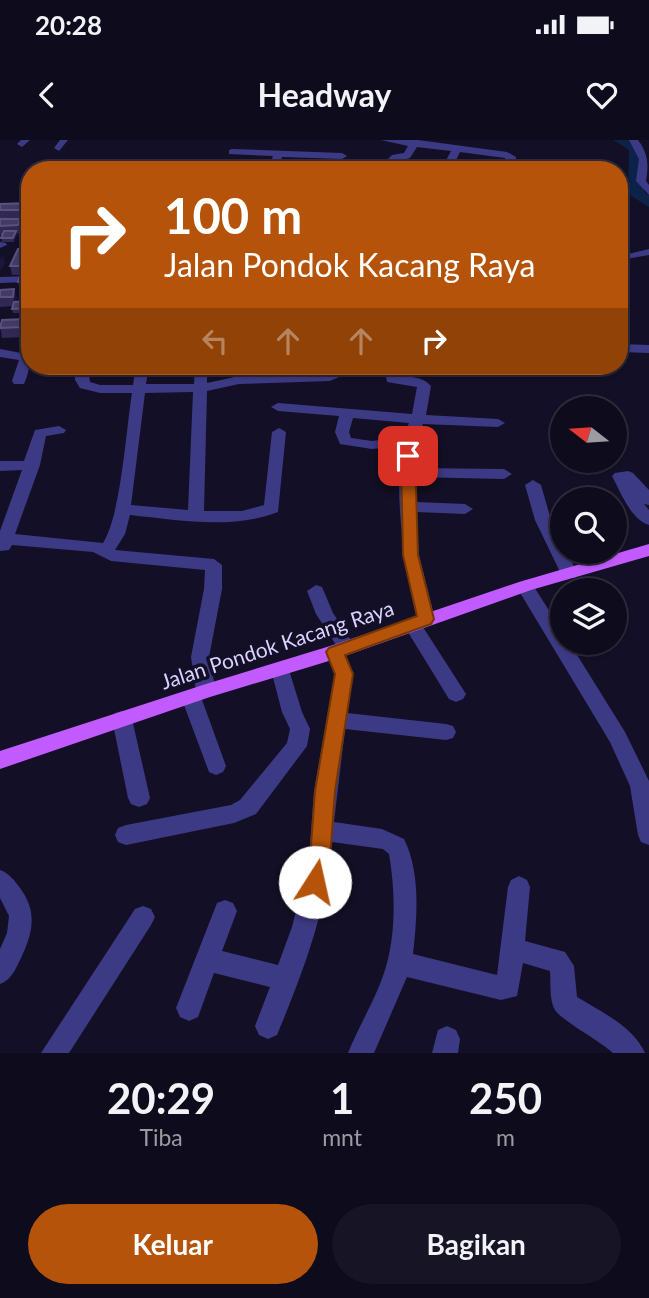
<!DOCTYPE html>
<html lang="id">
<head>
<meta charset="utf-8">
<style>
	:root { --surface:#0e0b1c; --page:#171425; --text:#f1f3f6; --muted:#9b9ba3; --line:#2e2b3b; --accent:#b45309 }
	body { margin:0; font-family:Lato,sans-serif; background:var(--page); color:var(--text); height:100vh; display:flex; flex-direction:column; font-size:26px; white-space:nowrap }
	* { box-sizing:border-box; margin:0 }
	p { font-size:23px; color:var(--muted) }
	.icon { flex:none; width:38px; height:38px; fill:none; stroke:currentColor; stroke-width:2; stroke-linecap:round; stroke-linejoin:round }
	.map { position:relative; height:913px; overflow:hidden }
	.drawer { display:flex; flex-direction:column; background:var(--surface); flex:1 }
	.drawer>* { flex:none }
	.banner { position:absolute; left:21px; top:21px; width:607px; height:214px; border-radius:28px; box-shadow:0 2px 5px #0004,0 0 0 2px var(--line); background:#b45309; color:#fff; overflow:hidden }
	.needle { width:46px; rotate:287deg }
	.fabs { position:absolute; left:550px; top:256px; display:grid; gap:14px }
	.fabs a { display:grid; place-items:center; width:77px; height:77px; border-radius:50%; background:var(--surface); box-shadow:0 2px 5px #0004,0 0 0 2px var(--line); font-size:35px }
	.pin { position:absolute; display:grid; place-items:center; width:60px; height:60px; color:#fff; margin:-30px; border-radius:14px; box-shadow:0 4px 10px #0006 }
	.me { position:absolute; width:77px; margin:-38px; rotate:10deg; stroke-linejoin:round; filter:drop-shadow(0 0 5px #0008) }
	.turn { display:flex; align-items:center; gap:24px; height:147px; padding:0 28px; font-size:32px }
	.turn .icon { width:91px; height:91px; stroke-width:2.5 }
	.turn b { display:block; font-size:49px; line-height:60px }
	.lanes { display:flex; align-items:center; height:66px; padding:0 28px; background:#0003; justify-content:center; gap:35px; direction:ltr }
	.lanes .off { opacity:.35 }
	.eta { display:flex; justify-content:space-evenly; align-items:center; height:119px; text-align:center }
	.eta b { font-size:42px; font-weight:700; line-height:49px }
	.button { display:flex; gap:14px; margin-top:auto; padding:14px 28px }
	.button a { flex:1; height:80px; border-radius:42px; background:var(--accent); color:#fff; font-size:28px; font-weight:700; line-height:80px; text-align:center }
	.button a+a { background:var(--page); color:var(--text) }
	.status { display:flex; justify-content:space-between; align-items:center; height:49px; padding:0 35px; background:var(--surface); direction:ltr }
	.status svg { height:19px; fill:currentColor }
	header { display:flex; justify-content:space-between; align-items:center; height:91px; padding:0 28px; background:var(--surface); font-size:32px; font-weight:700 }
	.map>svg:first-child { display:block }
	.lines { fill:none; stroke-linecap:round; stroke-linejoin:round }
	.river { fill:#0c2248; fill-rule:evenodd }
	.minor { fill:#3d3a85; fill-rule:evenodd }
	.major { fill:#c25bff; fill-rule:evenodd }
	.wall { fill:#312854 }
	.shaded-wall { fill:#1d163a }
	.building { fill:#433a66; stroke:#5a527e; stroke-width:2 }
	.route { fill:#b45309; stroke:#753606; stroke-width:2 }
	.labels { text-anchor:middle; dominant-baseline:central; stroke-width:7; stroke-linejoin:round; paint-order:stroke }
	.street-label { font-size:21px; fill:#d9d4ff; stroke:#130f26 }
</style>
</head>
<body>
<div class="status"><b>20:28</b><svg viewBox="0 0 49 12"><path d="M0 12V9h3v3zM5 12V6h3v6zM10 12V3h3v9zM15 12V0h3v12zM26 1h20v11H26zM47 4h2v5h-2z"/></svg></div>
<header><svg class="icon" aria-label="back" viewBox="0 0 24 24"><path d="M15 5l-7 7 7 7"/></svg>Headway<svg class="icon" aria-label="heart" viewBox="0 0 24 24"><path d="M12 20l-8-8c-3-5 5-10 8-4 3-6 11-1 8 4z"/></svg></header>
<div class="map">
<svg width="649" height="913" viewBox="0 0 649 913">
	<rect width="100%" height="100%" fill="#130f26"/>
	<g class="lines">
		<path class="river" d="M613 0H631L643 8 644 52 649 55V67L628 54 629 10Z"/>
		<g class="minor">
			<path d="M21 0H30L22 7 17 4Z"/>
			<path d="M60 0H68L59 11 54 8Z"/>
			<path d="M381 0H418L507 12 516 17V30H506L505 18 460 12 453 26 448 29 443 26 451 11 417 7 410 18 395 22 437 30 367 26 365 30H355L360 21 387 20 392 15 404 13 408 6Z"/>
			<path d="M629 0H638C648 13 649 25 646 41L649 45V55L636 41 639 19Z"/>
			<path d="M232 9 342 13 347 16 342 19 282 17 278 30H268L273 16 229 14V10Z"/>
			<path d="M0 102 6 103 7 105 0 108Z"/>
			<path d="M649 109V115L620 120V116Z"/>
			<path d="M30 136V142L0 143V137Z"/>
			<path d="M24 149H30V157L20 156V150Z"/>
			<path d="M30 200C30 216 31 229 24 244H14L12 241 19 220 0 217V209L21 213 25 201Z"/>
			<path d="M620 204 649 205V213L620 212Z"/>
			<path d="M75 226H88L90 242 100 245H133L136 226H149L146 244H194L195 226H207V243L239 236 327 233 329 226H342L339 237 330 241 239 244 207 251 204 371H242L264 365 272 292 279 288 286 292 278 372C231 390 178 380 130 375L125 394 115 410 214 419 222 425V449L209 517 216 551 213 556 201 557 226 626 223 632 216 635 209 632 181 557 184 552 196 551 191 517 204 449 205 430 111 421 93 412 12 405 9 410 0 411V391L22 330 0 331V321H24L35 290 59 286 66 290 64 293 46 296 40 325 15 394 103 403C121 375 126 290 132 253H100L80 248 75 240ZM193 252 188 370 131 365 145 253Z"/>
			<path d="M384 226H396L398 236C411 237 422 236 431 246L426 275 498 279 505 283 498 287 423 284 416 301 414 328 504 329 512 334 504 339 414 337 416 362 465 364 473 369 465 374 416 372 419 415 435 479 432 484H421L466 554 463 559 456 562 449 559 403 484 406 479H417C404 422 395 365 401 306L372 309 340 304 335 292 339 276 278 271 271 267 278 263 412 274 417 247 387 242ZM353 278 409 283 403 297 372 301 351 298 349 292Z"/>
			<path d="M628 331 633 333 649 350V365L644 364 649 370V385C631 380 620 351 612 336L615 333Z"/>
			<path d="M533 340 541 345 551 380 562 402V411H566L578 434 575 438H563L535 380 525 345Z"/>
			<path d="M525 440 531 442 562 491V502H569L625 592 649 641V705L641 702 638 695 630 646 610 602 516 446Z"/>
			<path d="M316 445 322 447 333 473 356 508 354 513 345 514 353 534 347 573 446 584 453 586 456 592 453 598 446 600 345 589 334 682 382 689 404 699C421 733 417 778 413 814L497 835 508 747 511 740 519 736 527 740 530 747 525 801 565 812 574 826 577 857C600 871 634 887 645 913H613C600 901 561 880 555 870 549 860 551 843 550 831L523 823 517 856 501 860 407 837 374 913H348C360 883 379 854 387 823 396 790 395 748 389 714L383 709 332 702C328 767 302 835 277 895L268 899 259 895 255 886 270 847 214 833 198 877 189 881 180 877 176 868 217 763 225 760 233 763 237 771 222 811 278 825 292 787 309 719 314 651 335 534 326 512 328 507 336 505 316 474 307 451Z"/>
			<path d="M280 523 287 525 289 530 302 572 310 589 307 606 256 674 234 683 126 705 118 702 115 695 118 688 126 685 231 665 240 660 287 603 290 589 282 572 271 530 273 525Z"/>
			<path d="M122 571 129 573 132 579 150 658 147 664 139 667 131 664 128 658 112 579 115 573Z"/>
			<path d="M0 730C9 733 14 740 20 748 38 772 33 794 20 820 15 830 11 840 0 844V809L7 793 9 776 0 758Z"/>
			<path d="M143 766 151 769 155 777 151 785 69 913H41L135 769Z"/>
			<path d="M447 886 456 890 460 899 458 913H432L438 890Z"/>
		</g>
		<path class="major" d="M649 404V416L531 450 342 517 210 557 0 629V611L206 544 330 506 519 442Z"/>
	</g>
	<g class="wall">
		<path d="M30 62V78H0V64L24 63Z"/>
		<path d="M0 79H20L22 87 20 93 17 94 14 102H2L1 98 3 95H0Z"/>
		<path d="M30 109V124H29L26 133H30V151H20L18 142 20 135H12L10 126Z"/>
		<path d="M0 149H12L17 158 16 162 30 161V173H13L12 169 13 166 0 167Z"/>
		<path d="M2 180 27 188 24 197 2 198 0 186Z"/>
	</g>
	<g class="shaded-wall">
		<path d="M20 79 22 87 20 93 18 85Z"/>
		<path d="M16 91 17 95 14 102 13 98Z"/>
		<path d="M3 115 5 124 0 131V119Z"/>
		<path d="M27 115 29 124 25 135 23 126Z"/>
		<path d="M14 149 17 158 15 166 13 157Z"/>
		<path d="M25 179 27 188 24 197 22 187Z"/>
	</g>
	<g class="building">
		<path d="M30 63 29 70H0V64Z"/>
		<path d="M0 79H20L18 85 0 86Z"/>
		<path d="M4 91H16L13 98H1Z"/>
		<path d="M18 109H30V115H27L23 126H10Z"/>
		<path d="M21 133H30V141L18 142Z"/>
		<path d="M14 149 13 157H0V150Z"/>
		<path d="M30 161V168L12 169 14 162Z"/>
		<path d="M25 179 22 187 0 188 2 180Z"/>
	</g>
	<path class="route" d="M408 312 415 316 418 415 434 479 431 484 345 515 353 534 335 651 330 719 322 749 315 751 307 749 304 742 310 719 315 651 335 534 326 512 329 508 417 476 403 415 401 316Z"/>
	<g class="labels">
		<g class="street-label">
			<text transform="translate(277 504) rotate(-18)">Jalan Pondok Kacang Raya</text>
		</g>
	</g>
</svg>
<div class="fabs">
<a><svg class="needle" viewBox="-14 -14 28 28"><path d="M0-13l5 13h-10z" fill="#e53935"/><path d="M0 13l5-13h-10z" fill="#9b9ba3"/></svg></a>
<a><svg class="icon" aria-label="search" viewBox="0 0 24 24"><circle cx="10" cy="10" r="6"/><path d="M15 15l6 6"/></svg></a>
<a><svg class="icon" aria-label="layers" viewBox="0 0 24 24"><path d="M12 4l9 5-9 5-9-5zM3 14l9 5 9-5"/></svg></a>
</div>
<div class="pin" style="left:408px;top:316px;background:#d93025"><svg class="icon" aria-label="arrive" viewBox="0 0 24 24"><path d="M6 21V4h12l-3 4 3 4H6"/></svg></div>
<svg class="me" style="left:315px;top:742px" viewBox="-20 -20 40 40"><circle r="19" fill="#fff"/><path d="M0-13L10 11 0 6-10 11z" fill="#b45309"/></svg>
<div class="banner">
<div class="turn"><svg class="icon" aria-label="right" viewBox="0 0 24 24"><path d="M7 20v-9h11M14 6l5 5-5 5"/></svg><div><b>100 m</b>Jalan Pondok Kacang Raya</div></div>
<div class="lanes"><svg class="icon off" aria-label="left" viewBox="0 0 24 24"><path d="M17 20v-9H6M10 6l-5 5 5 5"/></svg><svg class="icon off" aria-label="ahead" viewBox="0 0 24 24"><path d="M12 20V5M6 11l6-6 6 6"/></svg><svg class="icon off" aria-label="ahead" viewBox="0 0 24 24"><path d="M12 20V5M6 11l6-6 6 6"/></svg><svg class="icon" aria-label="right" viewBox="0 0 24 24"><path d="M7 20v-9h11M14 6l5 5-5 5"/></svg></div>
</div>
</div>
<section class="drawer">
<div class="eta">
<div><b>20:29</b><p>Tiba</p></div>
<div><b>1</b><p>mnt</p></div>
<div><b>250</b><p>m</p></div>
</div>
<div class="button"><a>Keluar</a><a>Bagikan</a></div>
</section>
</body>
</html>
